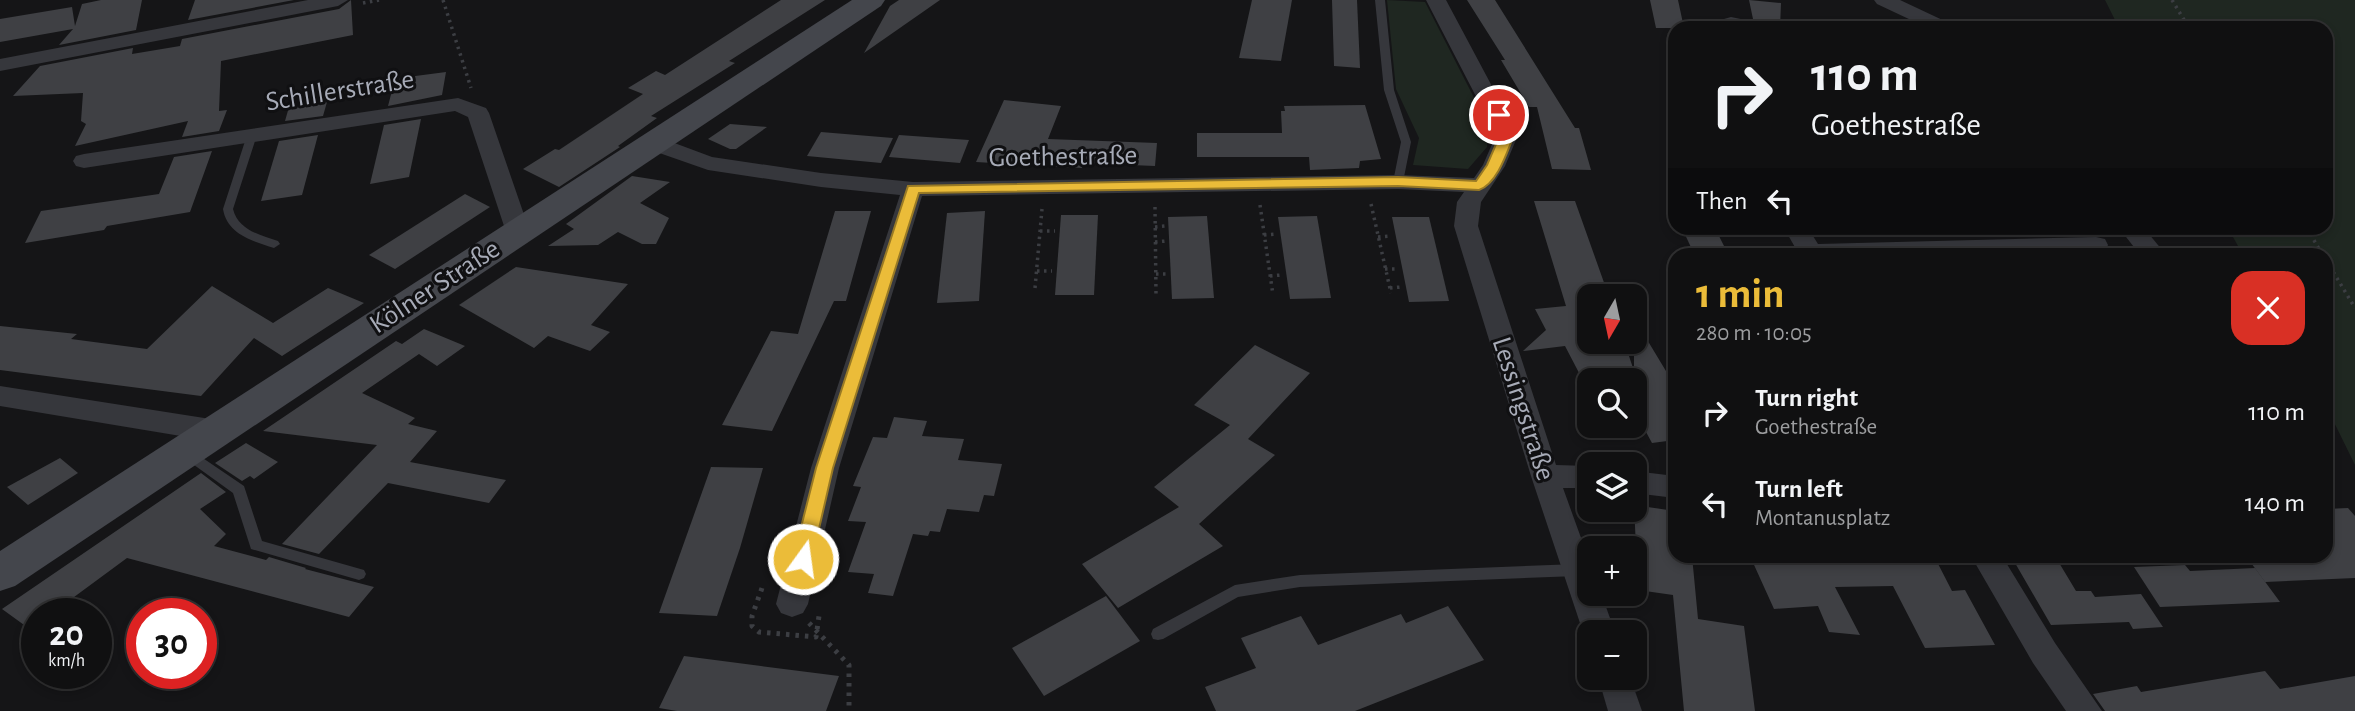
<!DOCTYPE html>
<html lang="en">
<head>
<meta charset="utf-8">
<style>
	:root { --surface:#101011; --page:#1e1e1f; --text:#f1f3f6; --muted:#9c9d9f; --line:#303031; --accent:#ebbc39 }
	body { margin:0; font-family:"Alegreya Sans",sans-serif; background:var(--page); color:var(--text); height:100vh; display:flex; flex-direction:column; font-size:26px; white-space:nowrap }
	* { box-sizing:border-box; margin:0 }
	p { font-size:23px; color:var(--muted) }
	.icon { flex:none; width:38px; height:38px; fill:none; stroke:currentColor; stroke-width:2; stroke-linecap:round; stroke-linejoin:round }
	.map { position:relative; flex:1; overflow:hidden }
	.side { position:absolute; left:1668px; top:248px; width:665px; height:315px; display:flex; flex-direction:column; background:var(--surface); border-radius:21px; box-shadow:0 4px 10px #0003,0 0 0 2px var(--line) }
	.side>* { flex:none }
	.hud { position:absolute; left:1668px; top:21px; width:665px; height:214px; border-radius:21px; box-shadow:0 4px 10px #0003,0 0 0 2px var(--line); background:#101011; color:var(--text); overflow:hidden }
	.needle { width:46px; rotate:189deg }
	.controls { position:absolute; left:1577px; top:284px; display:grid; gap:14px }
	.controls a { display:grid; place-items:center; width:70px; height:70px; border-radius:14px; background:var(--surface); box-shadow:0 4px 10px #0003,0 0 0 2px var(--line); font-size:35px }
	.speed { position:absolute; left:21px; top:598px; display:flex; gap:14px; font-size:35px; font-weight:700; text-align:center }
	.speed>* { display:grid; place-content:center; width:91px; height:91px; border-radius:50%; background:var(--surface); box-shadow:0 4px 10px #0003,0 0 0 2px var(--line); line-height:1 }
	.speed small { font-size:18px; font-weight:400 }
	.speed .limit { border:10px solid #d22; background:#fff; color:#111 }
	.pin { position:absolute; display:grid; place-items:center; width:60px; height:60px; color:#fff; margin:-30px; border:4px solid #fff; border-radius:50%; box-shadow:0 2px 7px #0007 }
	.me { position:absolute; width:77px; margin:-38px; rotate:14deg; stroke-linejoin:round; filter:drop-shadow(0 0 5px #0008) }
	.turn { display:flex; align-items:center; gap:24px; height:147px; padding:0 28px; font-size:32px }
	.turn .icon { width:91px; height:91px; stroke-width:2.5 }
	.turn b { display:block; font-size:49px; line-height:60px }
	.then { display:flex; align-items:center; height:66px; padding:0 28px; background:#0003; gap:14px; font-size:26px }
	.round { display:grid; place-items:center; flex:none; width:74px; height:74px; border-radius:21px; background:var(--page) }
	.head { display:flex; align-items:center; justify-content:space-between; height:119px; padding:0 28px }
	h1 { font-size:42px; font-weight:700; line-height:52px; color:var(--accent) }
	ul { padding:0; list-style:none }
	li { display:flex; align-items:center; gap:21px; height:91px; padding:0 28px }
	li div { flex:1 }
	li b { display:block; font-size:26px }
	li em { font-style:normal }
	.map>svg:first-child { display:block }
	.green { fill:#1f2721 }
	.building { fill:#3f4044 }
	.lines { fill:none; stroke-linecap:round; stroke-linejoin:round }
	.path-far1 { stroke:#3c3e43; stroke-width:3.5; stroke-dasharray:2.5 4.5; stroke-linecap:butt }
	.path { stroke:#3c3e43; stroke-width:5; stroke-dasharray:3.5 6; stroke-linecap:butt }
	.lane { fill:#36373c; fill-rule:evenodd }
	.street { fill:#36373c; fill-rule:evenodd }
	.secondary { fill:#44464c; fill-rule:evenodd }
	.route { fill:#ebbc39; stroke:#997a25; stroke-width:2 }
	.labels { text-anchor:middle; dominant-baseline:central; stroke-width:6; stroke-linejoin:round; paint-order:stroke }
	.street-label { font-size:28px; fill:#a7abb7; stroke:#101012 }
</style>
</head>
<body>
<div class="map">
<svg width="2355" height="711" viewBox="0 0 2355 711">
	<rect width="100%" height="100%" fill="#151517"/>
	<g class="green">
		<path d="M1387 0 1425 2 1489 127 1487 147 1468 169 1413 165 1419 138 1396 89Z"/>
		<path d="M2105 0H2355V465L2326 406V256L2243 255 2228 228H2326V28H2119Z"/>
	</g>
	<g class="building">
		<path d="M101 0H142L136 30 59 45 73 29 0 42V19L72 7 75 26 82 4Z"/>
		<path d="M195 0H294L188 20Z"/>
		<path d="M351 0 353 35 221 61 219 111 227 110 219 131 182 137 188 121 75 146 86 124 81 121 83 93 13 96 40 66 133 48 132 54 180 46 182 39 339 9Z"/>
		<path d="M781 0H825L729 61 735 63 651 116 657 118 618 146 620 147 559 187 523 169 555 149 559 150 643 94 628 88 656 71 665 75Z"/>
		<path d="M899 0H940L864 53 890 6Z"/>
		<path d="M1252 0H1292L1281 61 1239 58Z"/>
		<path d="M1332 0H1357L1360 68 1334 66Z"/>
		<path d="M1467 0H1495L1575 128H1579L1591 170 1552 169 1537 107H1529L1501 60H1505Z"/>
		<path d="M1650 0H1678L1684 28H1656Z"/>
		<path d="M1749 0 1781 3 1780 28H1771L1766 21 1753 19Z"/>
		<path d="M446 72 442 95 388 106 394 83 399 82 400 78Z"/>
		<path d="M329 95 323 116 285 121 291 100Z"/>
		<path d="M1004 100 1061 106 1048 139 1157 143 1155 166 1083 163 1082 168 976 162Z"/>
		<path d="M1365 105 1381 159 1360 161 1359 168 1310 170 1309 157H1197V133H1282L1281 111H1285L1284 106Z"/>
		<path d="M421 119 409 177 370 184 384 125Z"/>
		<path d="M730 124 767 127 736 149H730L708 139Z"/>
		<path d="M821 132 893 138 881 163 807 156Z"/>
		<path d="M318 135 302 195 261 201 279 141Z"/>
		<path d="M899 135 969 140 960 163 889 157Z"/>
		<path d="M212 151 190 212 107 226 104 230 25 243 41 211 159 194 174 157Z"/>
		<path d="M632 176 670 182 640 203 669 218 656 244H642L618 232 598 245 548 246 574 229 566 224Z"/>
		<path d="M465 194 490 207 395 269 369 255Z"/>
		<path d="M1534 201H1575L1607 291H1589V341H1624L1634 371V318L1675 386V440L1652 443 1634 410V380H1589V392L1565 346 1523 351 1546 330 1535 309 1566 306Z"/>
		<path d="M835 211H871L846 301H834L772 431 722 425 771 331 798 334Z"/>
		<path d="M985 211 979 301 937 303 947 213Z"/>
		<path d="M1061 215H1098L1094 295H1055Z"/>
		<path d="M1207 216 1214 298 1172 299 1168 217Z"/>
		<path d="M1317 216 1331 298 1290 299 1278 217Z"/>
		<path d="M1392 217H1429L1449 301 1409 302Z"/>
		<path d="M1682 228H1715L1729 256H1695Z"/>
		<path d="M516 267 628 284 591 325 610 332 590 351 548 336 534 348 459 305Z"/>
		<path d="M212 286 273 323 328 288 364 303 282 356 254 338 201 396 0 370V326L77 334 71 339 147 349Z"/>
		<path d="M424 329 465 346 437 366 419 354 362 393 415 418 408 424 437 431 410 462 506 480 489 503 388 483 319 554 282 544 377 445 263 431 396 341 402 344Z"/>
		<path d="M1255 345 1310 373 1248 439 1275 455 1199 524 1223 546 1118 608 1082 564 1179 507 1154 487 1230 425 1194 405Z"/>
		<path d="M894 417 927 421 922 436 964 439 958 460 1002 464 994 496 984 495 979 512 947 509 940 532 930 531 928 536 913 534 893 596 868 593 874 574 848 572 866 522 848 521 861 487 853 486 873 437 887 438Z"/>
		<path d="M246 443 278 462 254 479 250 476 242 481 215 463Z"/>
		<path d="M60 458 78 473 28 505 7 487Z"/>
		<path d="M711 467 763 468 740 548 717 616 659 613Z"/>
		<path d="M201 473 226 492 200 509 226 534 214 546 266 560 269 557 306 568 305 569 374 587 349 617 127 558 51 614H37V625L31 630 2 609Z"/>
		<path d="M1634 505 1675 511V556H1692L1698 619 1744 626 1755 711H1684L1673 595 1638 590Z"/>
		<path d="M2348 508 2355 516V578L2265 582 2246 556H2326V509Z"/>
		<path d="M1750 556H1934L1952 591 1965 590 1995 645 1925 648 1893 586 1835 587 1860 635 1829 632 1818 606 1774 609Z"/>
		<path d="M2011 556H2055L2076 591H2091L2095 597 2141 594 2163 627 2133 629 2129 622 2051 625Z"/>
		<path d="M2185 565 2190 571 2255 568 2280 602 2160 607 2134 567Z"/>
		<path d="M1106 596 1140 641 1044 696 1012 648Z"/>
		<path d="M1448 606 1484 660 1355 711H1216L1205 687 1256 668 1241 638 1301 616 1318 645 1401 614 1406 623Z"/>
		<path d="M684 656 761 666 839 676 826 711H677L659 708Z"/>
		<path d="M2265 671 2280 689 2355 676V711H2105L2093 694 2137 686 2141 692Z"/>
	</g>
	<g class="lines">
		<g class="path-far1">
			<path d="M443 0 471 88"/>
			<path d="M2172 0 2189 28"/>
			<path d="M363 3 379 0"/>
			<path d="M1371 204 1391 293"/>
			<path d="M1260 205 1273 295"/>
			<path d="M1155 207 1156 294"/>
			<path d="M1155 227 1165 226"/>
			<path d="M2307 228 2323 256"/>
			<path d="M1040 231H1055"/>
			<path d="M1264 235 1277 234"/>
			<path d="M1378 237 1391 236"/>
			<path d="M1155 242 1166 241"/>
			<path d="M2326 260 2355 308"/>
			<path d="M1385 269H1397"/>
			<path d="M1037 271H1052"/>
			<path d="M1156 274H1166"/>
			<path d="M1270 276 1281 275"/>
			<path d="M1035 288 1042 209"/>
			<path d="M1390 288 1401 287"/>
		</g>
		<g class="path">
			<path d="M762 588 752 616V626L759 632 816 637 819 616"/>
			<path d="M809 623 849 665V711"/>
		</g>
		<g class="lane">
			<path d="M1375 0H1385L1394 90 1411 142 1403 182 1398 185 1393 182 1401 142 1384 90Z"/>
			<path d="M252 132 257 135 233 209C238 230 260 235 278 241L280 244 274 248C252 241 227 234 223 209L247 135Z"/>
			<path d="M188 448 244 486 262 541 364 570 366 574 364 578 359 580 251 549 233 493 183 457 181 453 183 449Z"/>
			<path d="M1577 564 1582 566 1584 570 1582 574 1577 576 1300 587 1238 597 1163 639 1158 640 1153 639 1151 634 1153 629 1235 585 1300 575Z"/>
		</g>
		<g class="street">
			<path d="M308 0H348L338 6 0 71V59Z"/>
			<path d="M1426 0H1446L1518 135 1505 166 1481 202 1478 226 1556 465 1589 466V488H1563L1589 560V593H1601L1615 632H1589V642L1583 632 1531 476 1454 226 1457 202 1464 192 1398 189 922 196 839 468 808 604 803 613 792 617 781 613 776 604 811 468 900 195 821 187 708 170 645 148 642 143 645 138H661L712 157 821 173 913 182 1398 175 1474 178 1483 165 1496 135Z"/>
			<path d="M1874 0H1900L1951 24 1954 28H1928L1877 4Z"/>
			<path d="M1731 17 1765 24 1768 28H1722L1724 19Z"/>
			<path d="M458 98 486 108 489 113 530 232 526 238 518 240 510 238 506 232 468 117 455 111 84 168 76 166 73 161 76 156 84 154Z"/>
			<path d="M1784 228H1808L1818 244 2096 237 2105 239 2108 245 2105 251 2096 253 1800 256Z"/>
			<path d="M2119 228H2144L2167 256H2141Z"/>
			<path d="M0 386 217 420 227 424 231 431 227 438 217 442 0 406Z"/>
			<path d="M1634 471 1675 476V498L1634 493Z"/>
			<path d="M1971 556H2002L2055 643 2102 711H2066L2033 663Z"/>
			<path d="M1598 677H1630L1642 711H1608Z"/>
		</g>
		<path class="secondary" d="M852 0H885L881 6 15 586 0 591V551Z"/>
	</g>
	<path class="route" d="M1499 111 1505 115 1514 135C1507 152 1498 183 1479 190L1398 186 919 193 833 468 812 559 809 564 803 566 796 564 793 559 816 468 908 186 1398 177 1476 181 1487 165 1500 135 1492 115Z"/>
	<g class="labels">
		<g class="street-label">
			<text transform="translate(340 91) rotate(-9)">Schillerstraße</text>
			<text transform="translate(1063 157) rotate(-1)">Goethestraße</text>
			<text transform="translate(435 287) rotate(-33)">Kölner Straße</text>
			<text transform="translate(1523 409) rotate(72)">Lessingstraße</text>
		</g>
	</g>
</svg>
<div class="controls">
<a><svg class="needle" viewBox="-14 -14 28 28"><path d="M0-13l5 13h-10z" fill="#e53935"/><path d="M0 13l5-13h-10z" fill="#9c9d9f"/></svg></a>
<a><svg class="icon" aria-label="search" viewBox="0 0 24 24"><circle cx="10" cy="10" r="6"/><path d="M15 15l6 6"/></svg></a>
<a><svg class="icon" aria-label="layers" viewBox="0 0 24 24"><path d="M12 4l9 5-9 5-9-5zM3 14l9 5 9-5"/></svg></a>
<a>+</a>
<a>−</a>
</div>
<div class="speed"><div>20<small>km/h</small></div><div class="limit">30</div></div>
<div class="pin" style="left:1499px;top:115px;background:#d93025"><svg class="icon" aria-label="arrive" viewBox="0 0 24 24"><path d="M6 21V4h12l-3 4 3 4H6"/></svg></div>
<svg class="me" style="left:803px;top:559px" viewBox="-20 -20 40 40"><circle r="17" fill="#ebbc39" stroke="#fff" stroke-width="3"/><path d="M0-11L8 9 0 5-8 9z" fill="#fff"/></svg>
<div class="hud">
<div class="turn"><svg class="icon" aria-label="right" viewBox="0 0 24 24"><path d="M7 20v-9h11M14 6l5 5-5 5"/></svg><div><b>110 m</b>Goethestraße</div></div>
<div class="then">Then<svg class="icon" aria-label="left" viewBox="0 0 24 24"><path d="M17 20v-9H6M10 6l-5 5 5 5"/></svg></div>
</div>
<section class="side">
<div class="head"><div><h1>1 min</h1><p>280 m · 10:05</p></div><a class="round" style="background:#d93025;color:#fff"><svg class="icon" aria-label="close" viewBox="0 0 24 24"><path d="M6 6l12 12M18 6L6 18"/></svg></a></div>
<ul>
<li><svg class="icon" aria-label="right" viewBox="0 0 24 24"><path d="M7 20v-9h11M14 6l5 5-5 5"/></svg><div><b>Turn right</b><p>Goethestraße</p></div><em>110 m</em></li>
<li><svg class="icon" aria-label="left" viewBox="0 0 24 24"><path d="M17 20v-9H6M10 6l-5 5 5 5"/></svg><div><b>Turn left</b><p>Montanusplatz</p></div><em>140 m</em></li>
</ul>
</section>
</div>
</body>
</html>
